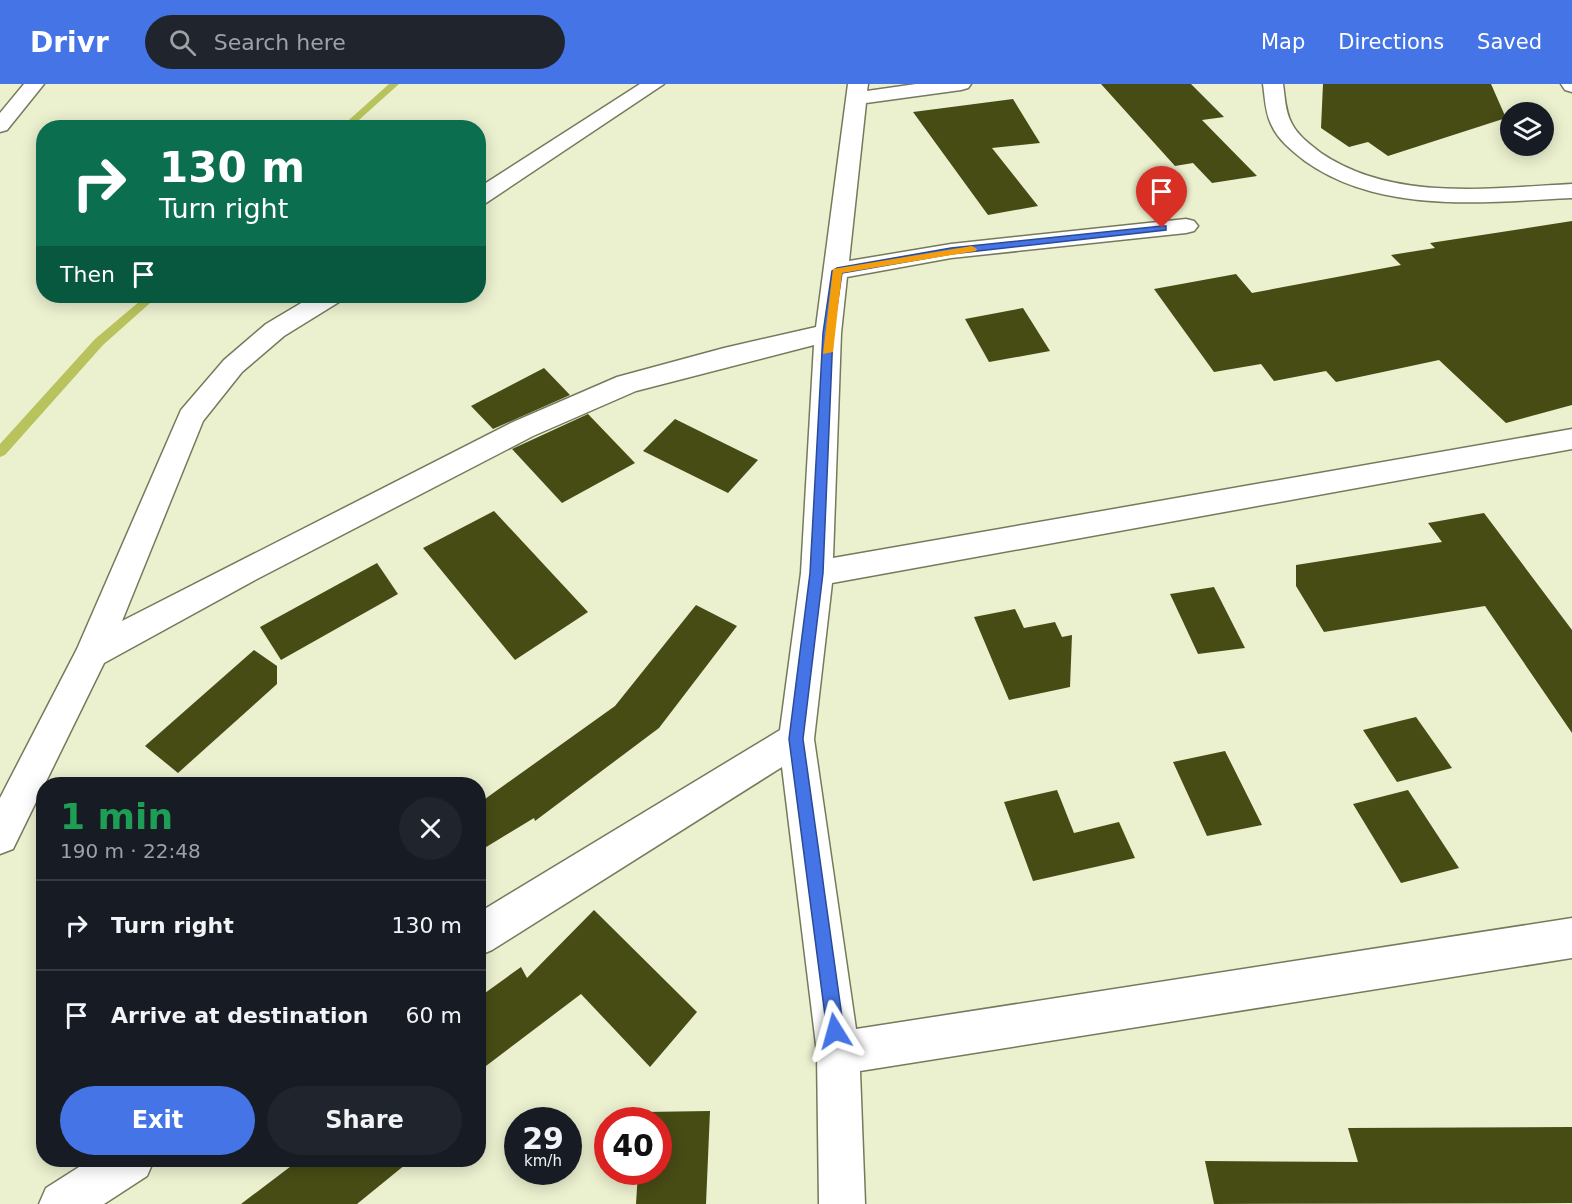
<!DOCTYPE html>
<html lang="en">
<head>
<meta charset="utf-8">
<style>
	:root { --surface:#171b24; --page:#20242c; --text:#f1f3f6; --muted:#9ea1a6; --line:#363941; --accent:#4474e5 }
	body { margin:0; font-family:"DejaVu Sans",sans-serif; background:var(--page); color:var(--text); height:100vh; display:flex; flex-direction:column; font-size:22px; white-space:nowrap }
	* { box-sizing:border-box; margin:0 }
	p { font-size:20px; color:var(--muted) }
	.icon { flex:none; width:33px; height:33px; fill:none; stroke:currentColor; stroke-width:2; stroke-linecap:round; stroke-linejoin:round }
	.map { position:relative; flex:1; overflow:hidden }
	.details { position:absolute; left:36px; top:693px; width:450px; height:390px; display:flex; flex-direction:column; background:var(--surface); border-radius:24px; box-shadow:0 3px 15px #0003 }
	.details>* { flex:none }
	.hud { position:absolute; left:36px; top:36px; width:450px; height:183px; border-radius:24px; box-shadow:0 3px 15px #0003; background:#0b6e4f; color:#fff; overflow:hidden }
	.tools { position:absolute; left:1500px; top:18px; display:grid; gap:12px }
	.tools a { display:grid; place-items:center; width:54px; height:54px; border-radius:50%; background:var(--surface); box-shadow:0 3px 15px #0003; font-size:30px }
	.speed { position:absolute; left:504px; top:1023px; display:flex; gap:12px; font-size:30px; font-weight:700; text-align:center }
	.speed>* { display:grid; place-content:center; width:78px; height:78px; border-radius:50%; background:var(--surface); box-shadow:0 3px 15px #0003; line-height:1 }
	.speed small { font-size:15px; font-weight:400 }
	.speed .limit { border:9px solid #d22; background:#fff; color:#111 }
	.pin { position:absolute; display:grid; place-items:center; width:51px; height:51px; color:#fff; margin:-62px -26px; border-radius:50% 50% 50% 0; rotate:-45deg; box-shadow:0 0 6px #0007 }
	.pin .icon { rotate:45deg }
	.me { position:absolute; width:66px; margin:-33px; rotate:352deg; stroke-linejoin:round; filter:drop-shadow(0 0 4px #0008) }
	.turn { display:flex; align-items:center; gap:21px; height:126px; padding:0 24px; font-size:27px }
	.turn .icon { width:78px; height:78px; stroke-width:2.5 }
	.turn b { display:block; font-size:42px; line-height:51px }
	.then { display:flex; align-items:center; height:57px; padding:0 24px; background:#0003; gap:12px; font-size:22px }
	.round { display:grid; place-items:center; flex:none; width:63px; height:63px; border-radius:32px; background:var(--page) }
	.headline { display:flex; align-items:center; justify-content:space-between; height:102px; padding:0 24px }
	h1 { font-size:36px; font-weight:800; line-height:45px; color:#1e9e55 }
	.action { display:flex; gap:12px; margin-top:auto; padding:12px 24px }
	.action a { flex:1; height:69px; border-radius:36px; background:var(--accent); color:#fff; font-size:24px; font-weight:800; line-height:69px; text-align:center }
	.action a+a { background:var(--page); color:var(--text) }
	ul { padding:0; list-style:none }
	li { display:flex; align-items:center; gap:18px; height:90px; padding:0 24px; border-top:2px solid var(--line) }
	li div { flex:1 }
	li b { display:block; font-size:22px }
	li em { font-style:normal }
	header { display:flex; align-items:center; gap:36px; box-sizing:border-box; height:84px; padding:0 30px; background:var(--accent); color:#fff }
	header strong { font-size:28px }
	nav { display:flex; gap:33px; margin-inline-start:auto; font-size:21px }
	.search { width:420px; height:54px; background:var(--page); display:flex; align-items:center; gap:15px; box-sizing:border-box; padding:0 21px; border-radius:33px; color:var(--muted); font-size:22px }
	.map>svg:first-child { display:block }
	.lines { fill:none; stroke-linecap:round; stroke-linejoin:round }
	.stream { fill:#b9c35d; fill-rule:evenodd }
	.building { fill:#474c15 }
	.minor-casing { stroke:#757a5c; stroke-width:3 }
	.minor { fill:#fff; fill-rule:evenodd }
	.route { fill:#4474e5; stroke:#2c4b95; stroke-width:1.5 }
	.slow { fill:#f59e0b }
</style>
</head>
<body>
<header>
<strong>Drivr</strong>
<div class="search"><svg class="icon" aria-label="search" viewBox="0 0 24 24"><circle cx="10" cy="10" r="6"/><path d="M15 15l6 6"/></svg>Search here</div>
<nav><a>Map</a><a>Directions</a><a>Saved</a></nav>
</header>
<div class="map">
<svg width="1572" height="1120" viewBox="0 0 1572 1120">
	<rect width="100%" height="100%" fill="#ebf0cf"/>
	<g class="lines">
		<g class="stream">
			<path d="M389 0H399L350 44H340Z"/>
			<path d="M146 212H158L103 261 5 371 0 373V360L95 255Z"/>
		</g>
	</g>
	<g class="building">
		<path d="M1101 0H1191L1224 33 1202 36 1257 92 1212 99 1193 79 1175 82Z"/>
		<path d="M1323 0H1491L1506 34 1388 72 1368 58 1349 63 1321 44Z"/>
		<path d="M1013 15 1040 59 992 64 1038 122 988 131 913 28Z"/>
		<path d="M1572 137V321L1506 339 1439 276 1336 298 1326 287 1274 297 1261 280 1214 288 1154 205 1236 190 1252 209 1401 181 1391 171 1435 164 1430 159Z"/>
		<path d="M1023 224 1050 267 989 278 965 235Z"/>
		<path d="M544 284 570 311 493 345 471 322Z"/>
		<path d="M588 330 635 379 562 419 512 365Z"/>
		<path d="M675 335 758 376 728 409 643 367Z"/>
		<path d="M494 427 588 528 515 576 423 464Z"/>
		<path d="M1484 429 1572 546V649L1485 522 1324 548 1296 502V481L1442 458 1428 439Z"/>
		<path d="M377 479 398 510 281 576 260 543Z"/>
		<path d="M1214 503 1245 564 1198 570 1170 510Z"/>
		<path d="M696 521 737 542 659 644 535 737 534 734 478 768V720L615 622Z"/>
		<path d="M1015 525 1024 544 1055 538 1062 553 1072 551 1070 603 1009 616 974 533Z"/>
		<path d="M254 566 277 582V600L178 689 145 662Z"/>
		<path d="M1416 633 1452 684 1397 698 1363 646Z"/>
		<path d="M1225 667 1262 741 1207 752 1173 678Z"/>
		<path d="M1057 706 1074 749 1119 738 1135 774 1033 797 1004 718Z"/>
		<path d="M1408 706 1459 784 1401 799 1353 720Z"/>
		<path d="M594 826 697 928 650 983 581 910 478 988V914L521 883 527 894Z"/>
		<path d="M710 1027 706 1120H636L638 1088H658V1036H642L643 1028Z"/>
		<path d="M1572 1043V1119L1214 1120 1205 1077 1358 1078 1348 1044Z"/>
		<path d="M299 1076H411L357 1120H241Z"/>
	</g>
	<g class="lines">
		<defs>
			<g id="minor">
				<path d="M24 0H44L7 46 0 48V29Z"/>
				<path d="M640 0H664L486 119 478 121V104Z"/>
				<path d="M848 0H868L867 7 916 0H971L968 4 961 6 866 19 849 177 951 160 1186 135 1194 137 1198 142 1194 147 1186 149 951 174 847 193 841 249 833 474 1572 345V365L832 499 814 655 856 945 1572 834V874L860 987 865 1120H819L817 969 782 683 492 866 478 872V829L780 646 801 489 814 261 636 307 533 352 257 495 104 579 13 765 0 770V714L77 565 181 326 224 276 266 240 313 212H342L339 218 284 252 242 288 203 337 122 537 513 338 617 293 724 264 816 243Z"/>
				<path d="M1263 0H1283C1285 13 1285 28 1292 40 1298 52 1311 61 1321 69 1393 118 1490 104 1572 100V114C1484 118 1381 131 1305 77 1292 67 1278 56 1271 40 1265 28 1265 13 1263 0Z"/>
				<path d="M1561 0H1572V8L1565 6Z"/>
				<path d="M90 1076H154L147 1092 104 1120H39L46 1104Z"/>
			</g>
		</defs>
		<use href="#minor" class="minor-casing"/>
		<use href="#minor" class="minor"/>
	</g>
	<path class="route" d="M1162 142H1166V146L951 170 842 189 833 249 823 489 803 655 844 947 842 953 835 956 829 953 827 947 789 655 810 489 823 249 832 187 837 184 951 164Z"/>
	<path class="slow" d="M972 162 977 165 976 167 842 189 833 268 823 270 833 185Z"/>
</svg>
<div class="tools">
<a><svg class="icon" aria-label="layers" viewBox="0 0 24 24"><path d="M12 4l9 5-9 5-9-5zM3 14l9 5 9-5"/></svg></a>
</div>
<div class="speed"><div>29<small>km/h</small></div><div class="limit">40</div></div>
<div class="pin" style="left:1162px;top:144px;background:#d93025"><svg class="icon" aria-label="arrive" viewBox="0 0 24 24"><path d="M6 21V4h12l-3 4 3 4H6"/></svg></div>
<svg class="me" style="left:835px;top:947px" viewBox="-20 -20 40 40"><path d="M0-17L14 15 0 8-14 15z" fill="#4474e5" stroke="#fff" stroke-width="4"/></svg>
<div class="hud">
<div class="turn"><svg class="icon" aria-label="right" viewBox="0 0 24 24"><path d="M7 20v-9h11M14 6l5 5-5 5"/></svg><div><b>130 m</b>Turn right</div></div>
<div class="then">Then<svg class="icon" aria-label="arrive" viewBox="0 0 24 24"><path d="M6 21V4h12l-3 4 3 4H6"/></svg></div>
</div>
<section class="details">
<div class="headline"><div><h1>1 min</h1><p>190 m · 22:48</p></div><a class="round"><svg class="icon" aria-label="close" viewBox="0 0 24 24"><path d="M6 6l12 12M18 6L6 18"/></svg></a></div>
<ul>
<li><svg class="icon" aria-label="right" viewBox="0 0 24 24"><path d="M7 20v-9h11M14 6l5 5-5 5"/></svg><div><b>Turn right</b></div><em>130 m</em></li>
<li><svg class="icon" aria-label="arrive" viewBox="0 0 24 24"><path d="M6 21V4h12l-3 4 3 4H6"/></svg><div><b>Arrive at destination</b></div><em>60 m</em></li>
</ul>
<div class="action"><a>Exit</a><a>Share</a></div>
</section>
</div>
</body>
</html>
